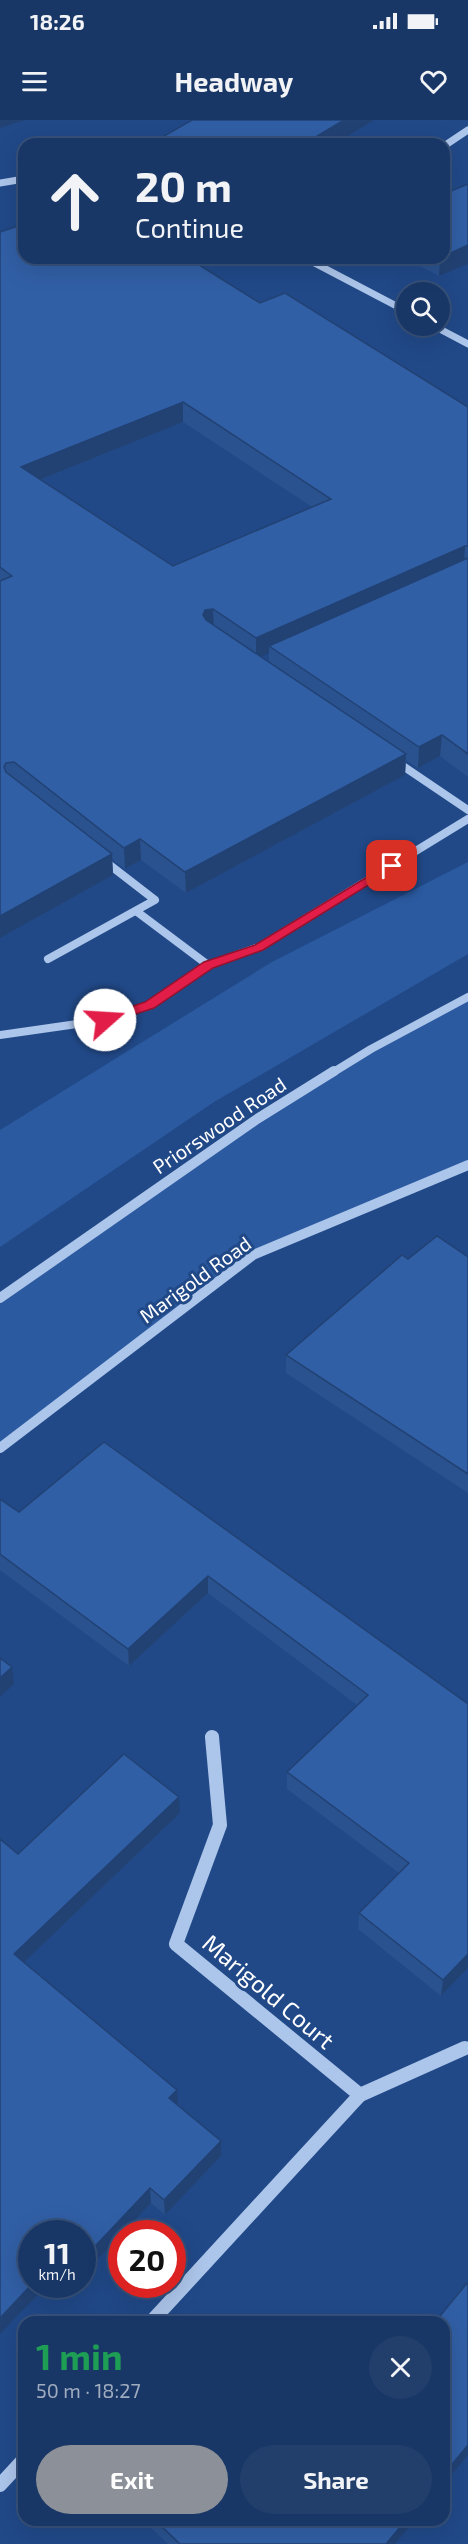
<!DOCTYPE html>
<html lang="en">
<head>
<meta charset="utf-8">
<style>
	:root { --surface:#193766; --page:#223f6c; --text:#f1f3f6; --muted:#9facbf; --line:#37517a; --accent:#8c9099 }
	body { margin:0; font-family:"Exo 2",sans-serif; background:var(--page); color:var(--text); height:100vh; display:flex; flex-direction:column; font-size:22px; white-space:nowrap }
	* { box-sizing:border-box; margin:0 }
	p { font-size:20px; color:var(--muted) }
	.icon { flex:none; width:33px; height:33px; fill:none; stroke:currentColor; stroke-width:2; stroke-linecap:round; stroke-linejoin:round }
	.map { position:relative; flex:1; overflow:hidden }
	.drawer { position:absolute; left:18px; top:2196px; width:432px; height:210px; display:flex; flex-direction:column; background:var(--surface); border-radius:18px; box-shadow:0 6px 24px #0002,0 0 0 2px var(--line) }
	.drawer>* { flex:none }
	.banner { position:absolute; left:18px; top:18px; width:432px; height:126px; border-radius:18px; box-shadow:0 6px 24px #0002,0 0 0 2px var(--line); background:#193766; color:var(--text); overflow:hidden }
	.controls { position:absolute; left:396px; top:162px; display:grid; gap:12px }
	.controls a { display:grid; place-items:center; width:54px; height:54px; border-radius:50%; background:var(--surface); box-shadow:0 6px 24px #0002,0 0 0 2px var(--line); font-size:30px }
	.speed { position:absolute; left:18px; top:2100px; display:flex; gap:12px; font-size:30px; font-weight:700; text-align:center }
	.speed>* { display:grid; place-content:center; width:78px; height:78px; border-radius:50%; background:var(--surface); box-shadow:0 6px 24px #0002,0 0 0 2px var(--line); line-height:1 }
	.speed small { font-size:15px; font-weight:400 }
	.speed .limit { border:9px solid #d22; background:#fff; color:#111 }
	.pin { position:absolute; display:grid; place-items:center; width:51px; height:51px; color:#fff; margin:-26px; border-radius:12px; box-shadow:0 3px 9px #0006 }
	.me { position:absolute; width:66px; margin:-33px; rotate:71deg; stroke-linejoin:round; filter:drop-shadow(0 0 4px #0008) }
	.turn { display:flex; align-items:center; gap:21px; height:126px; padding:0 18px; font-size:27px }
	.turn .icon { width:78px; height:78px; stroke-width:2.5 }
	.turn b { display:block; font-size:42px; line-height:51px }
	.round { display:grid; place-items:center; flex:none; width:63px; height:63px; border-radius:32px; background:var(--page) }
	.headline { display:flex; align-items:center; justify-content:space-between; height:102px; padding:0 18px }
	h1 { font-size:36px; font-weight:700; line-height:45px; color:#1e9e55 }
	.button { display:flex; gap:12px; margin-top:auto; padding:12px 18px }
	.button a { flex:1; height:69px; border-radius:36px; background:var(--accent); color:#fff; font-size:24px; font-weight:700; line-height:69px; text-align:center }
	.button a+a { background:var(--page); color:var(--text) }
	.status { display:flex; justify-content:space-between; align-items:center; height:42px; padding:0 30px; background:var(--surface); direction:ltr }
	.status svg { height:16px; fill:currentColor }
	header { display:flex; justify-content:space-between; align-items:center; height:78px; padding:0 18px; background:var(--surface); font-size:27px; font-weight:700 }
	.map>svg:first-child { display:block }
	.green { fill:#2b5aa0 }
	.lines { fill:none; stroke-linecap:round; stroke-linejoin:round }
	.minor-far3 { stroke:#acc5ea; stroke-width:7 }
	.minor-far2 { stroke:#acc5ea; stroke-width:8 }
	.minor-far1 { stroke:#acc5ea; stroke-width:10 }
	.minor { stroke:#acc5ea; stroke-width:14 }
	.wall { fill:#2a528e; fill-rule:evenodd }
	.shaded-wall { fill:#224274 }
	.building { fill:#315fa5; stroke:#224274; stroke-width:1.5; fill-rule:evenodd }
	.route { fill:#e11d48; stroke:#92132f; stroke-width:1.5 }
	.labels { text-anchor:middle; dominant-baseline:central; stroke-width:6; stroke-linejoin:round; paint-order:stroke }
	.street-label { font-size:20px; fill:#fff; stroke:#214988 }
	.near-street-label { font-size:24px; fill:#fff; stroke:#214988 }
</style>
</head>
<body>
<div class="status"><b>18:26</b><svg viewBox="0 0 49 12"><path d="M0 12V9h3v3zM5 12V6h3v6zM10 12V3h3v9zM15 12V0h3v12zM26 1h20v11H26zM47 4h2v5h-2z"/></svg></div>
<header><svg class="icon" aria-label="menu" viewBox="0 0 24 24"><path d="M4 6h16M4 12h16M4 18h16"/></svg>Headway<svg class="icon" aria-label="heart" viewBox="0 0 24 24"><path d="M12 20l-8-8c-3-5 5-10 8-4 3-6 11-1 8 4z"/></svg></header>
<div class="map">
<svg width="468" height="2424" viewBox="0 0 468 2424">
	<rect width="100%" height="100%" fill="#214988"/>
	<g class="green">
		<path d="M468 742V834L214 982 0 1127V1010L272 842Z"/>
		<path d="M468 878V1044L253 1134 0 1327V1179L308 963Z"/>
	</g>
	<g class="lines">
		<g class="minor-far3">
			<path d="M444 26 468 10"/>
			<path d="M0 63 24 59"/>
			<path d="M305 138 406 191"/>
			<path d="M434 206 468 224"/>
		</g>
		<g class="minor-far2">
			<path d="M394 640 468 690"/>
			<path d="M136 791 208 845"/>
			<path d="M48 839 155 780 102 739"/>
			<path d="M0 915 105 900 150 885 208 845 259 827 468 699"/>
			<path d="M332 953 371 929 468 877"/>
		</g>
		<g class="minor-far1">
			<path d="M0 1178 257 999 334 951"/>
			<path d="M0 1328 253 1135 468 1045"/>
		</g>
		<g class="minor">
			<path d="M360 1975 465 1928"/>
			<path d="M151 2202 360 1975 176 1824 220 1705 212 1617"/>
			<path d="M0 2365 24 2339"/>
		</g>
	</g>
	<g class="wall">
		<path d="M374 0 335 24H164V16Z"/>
		<path d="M468 64 439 156 404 138H444Z"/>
		<path d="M0 112 260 183 468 287V657L440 636 418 648 406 640 405 655 186 773 141 740 125 749 112 739 113 755 0 818ZM183 302 312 387 173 446 40 360ZM269 533V542L261 536Z"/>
		<path d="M468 1137V1373L286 1253V1235L408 1139Z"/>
		<path d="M104 1322 468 1584V1848L441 1876 358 1809 359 1793 399 1753 287 1669V1652L357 1585 208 1473 129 1546 0 1450V1379L19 1392Z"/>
		<path d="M180 1693 24 1842 178 1984 221 2036 165 2095 151 2083 82 2156V2114H32L18 1734Z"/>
		<path d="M468 2162V2335L444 2364V2202H439L440 2196Z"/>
		<path d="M142 2400H415L395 2424H168Z"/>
	</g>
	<g class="shaded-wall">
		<path d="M0 0H25L0 8Z"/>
		<path d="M344 0H374L335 24H304Z"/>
		<path d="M468 125V144L439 156 440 138H444V136Z"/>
		<path d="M183 282V302L22 367 21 347Z"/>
		<path d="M465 426 464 446 269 526V533L256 539V518Z"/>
		<path d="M213 489 214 510 205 511 203 495 205 490Z"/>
		<path d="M442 615 440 636 418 648 419 627Z"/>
		<path d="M406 634 405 655 186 773 185 752Z"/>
		<path d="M140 719 141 740 125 749 124 728Z"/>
		<path d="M112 734 113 755 0 818V796Z"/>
		<path d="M208 1456V1473L129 1546 128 1529Z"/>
		<path d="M12 1547 14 1564 0 1577V1558Z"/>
		<path d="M179 1677 180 1693 16 1850 14 1834Z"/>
		<path d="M468 1834V1848L441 1876 443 1860Z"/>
		<path d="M177 1970 178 1985 169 1978Z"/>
		<path d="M221 2021V2036L165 2095 164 2080Z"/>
		<path d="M150 2068 151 2083 82 2156V2140Z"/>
		<path d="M32 2164H48L0 2214V2198Z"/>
		<path d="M468 2325V2335L444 2364V2354Z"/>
		<path d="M406 2400H415L395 2424H386Z"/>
	</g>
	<g class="building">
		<path d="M192 0H344L304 24H186L164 16Z"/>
		<path d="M468 64V125L444 136V74Z"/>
		<path d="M24 104V138H188L260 183 285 173 468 287V426H465L256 518 213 489 205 490 203 495 206 500 406 634 185 752 140 719 124 728 14 642 6 643 4 647 6 652 112 734 0 796V461L12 456 0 447V112ZM183 282 331 379 173 446 21 347Z"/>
		<path d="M468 438V634L442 615 419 627 269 526Z"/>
		<path d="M437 1116 468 1137V1354L286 1235 402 1135 408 1139Z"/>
		<path d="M104 1322 468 1584V1834L443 1860 359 1793 409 1743 287 1652 368 1575 208 1456 128 1529 0 1434V1379L19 1392Z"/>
		<path d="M0 1538 12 1547 0 1558Z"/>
		<path d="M124 1634 179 1677 14 1834 177 1970 169 1978 221 2021 164 2080 150 2068 82 2140V2114H32V2164L0 2198V1719L18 1734Z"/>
		<path d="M468 2162V2325L444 2354V2206L447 2202 440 2196Z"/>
		<path d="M155 2400H406L386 2424H180Z"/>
	</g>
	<path class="route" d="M392 742 398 746 396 748 263 830 213 848 154 888 105 904 99 900 101 897 145 882 204 842 255 825Z"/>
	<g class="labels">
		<g class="street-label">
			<text transform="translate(219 1005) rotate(-34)">Priorswood Road</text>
			<text transform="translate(195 1159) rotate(-36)">Marigold Road</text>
		</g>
		<g class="near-street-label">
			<text transform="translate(269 1871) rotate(40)">Marigold Court</text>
		</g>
	</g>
</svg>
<div class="controls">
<a><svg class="icon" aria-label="search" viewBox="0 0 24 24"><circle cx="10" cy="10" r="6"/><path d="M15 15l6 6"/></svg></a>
</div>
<div class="speed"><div>11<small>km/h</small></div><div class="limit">20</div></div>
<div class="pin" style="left:392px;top:746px;background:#d93025"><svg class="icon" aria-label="arrive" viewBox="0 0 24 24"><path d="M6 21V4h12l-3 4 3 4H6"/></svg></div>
<svg class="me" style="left:105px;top:900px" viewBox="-20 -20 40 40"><circle r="19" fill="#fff"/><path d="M0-13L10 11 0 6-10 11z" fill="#e11d48"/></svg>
<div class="banner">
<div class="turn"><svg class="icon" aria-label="ahead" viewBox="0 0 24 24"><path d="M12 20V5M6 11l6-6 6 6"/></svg><div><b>20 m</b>Continue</div></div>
</div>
<section class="drawer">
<div class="headline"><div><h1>1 min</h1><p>50 m · 18:27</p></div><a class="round"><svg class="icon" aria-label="close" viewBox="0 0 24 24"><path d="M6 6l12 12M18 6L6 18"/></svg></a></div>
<div class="button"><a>Exit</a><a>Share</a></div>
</section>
</div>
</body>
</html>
